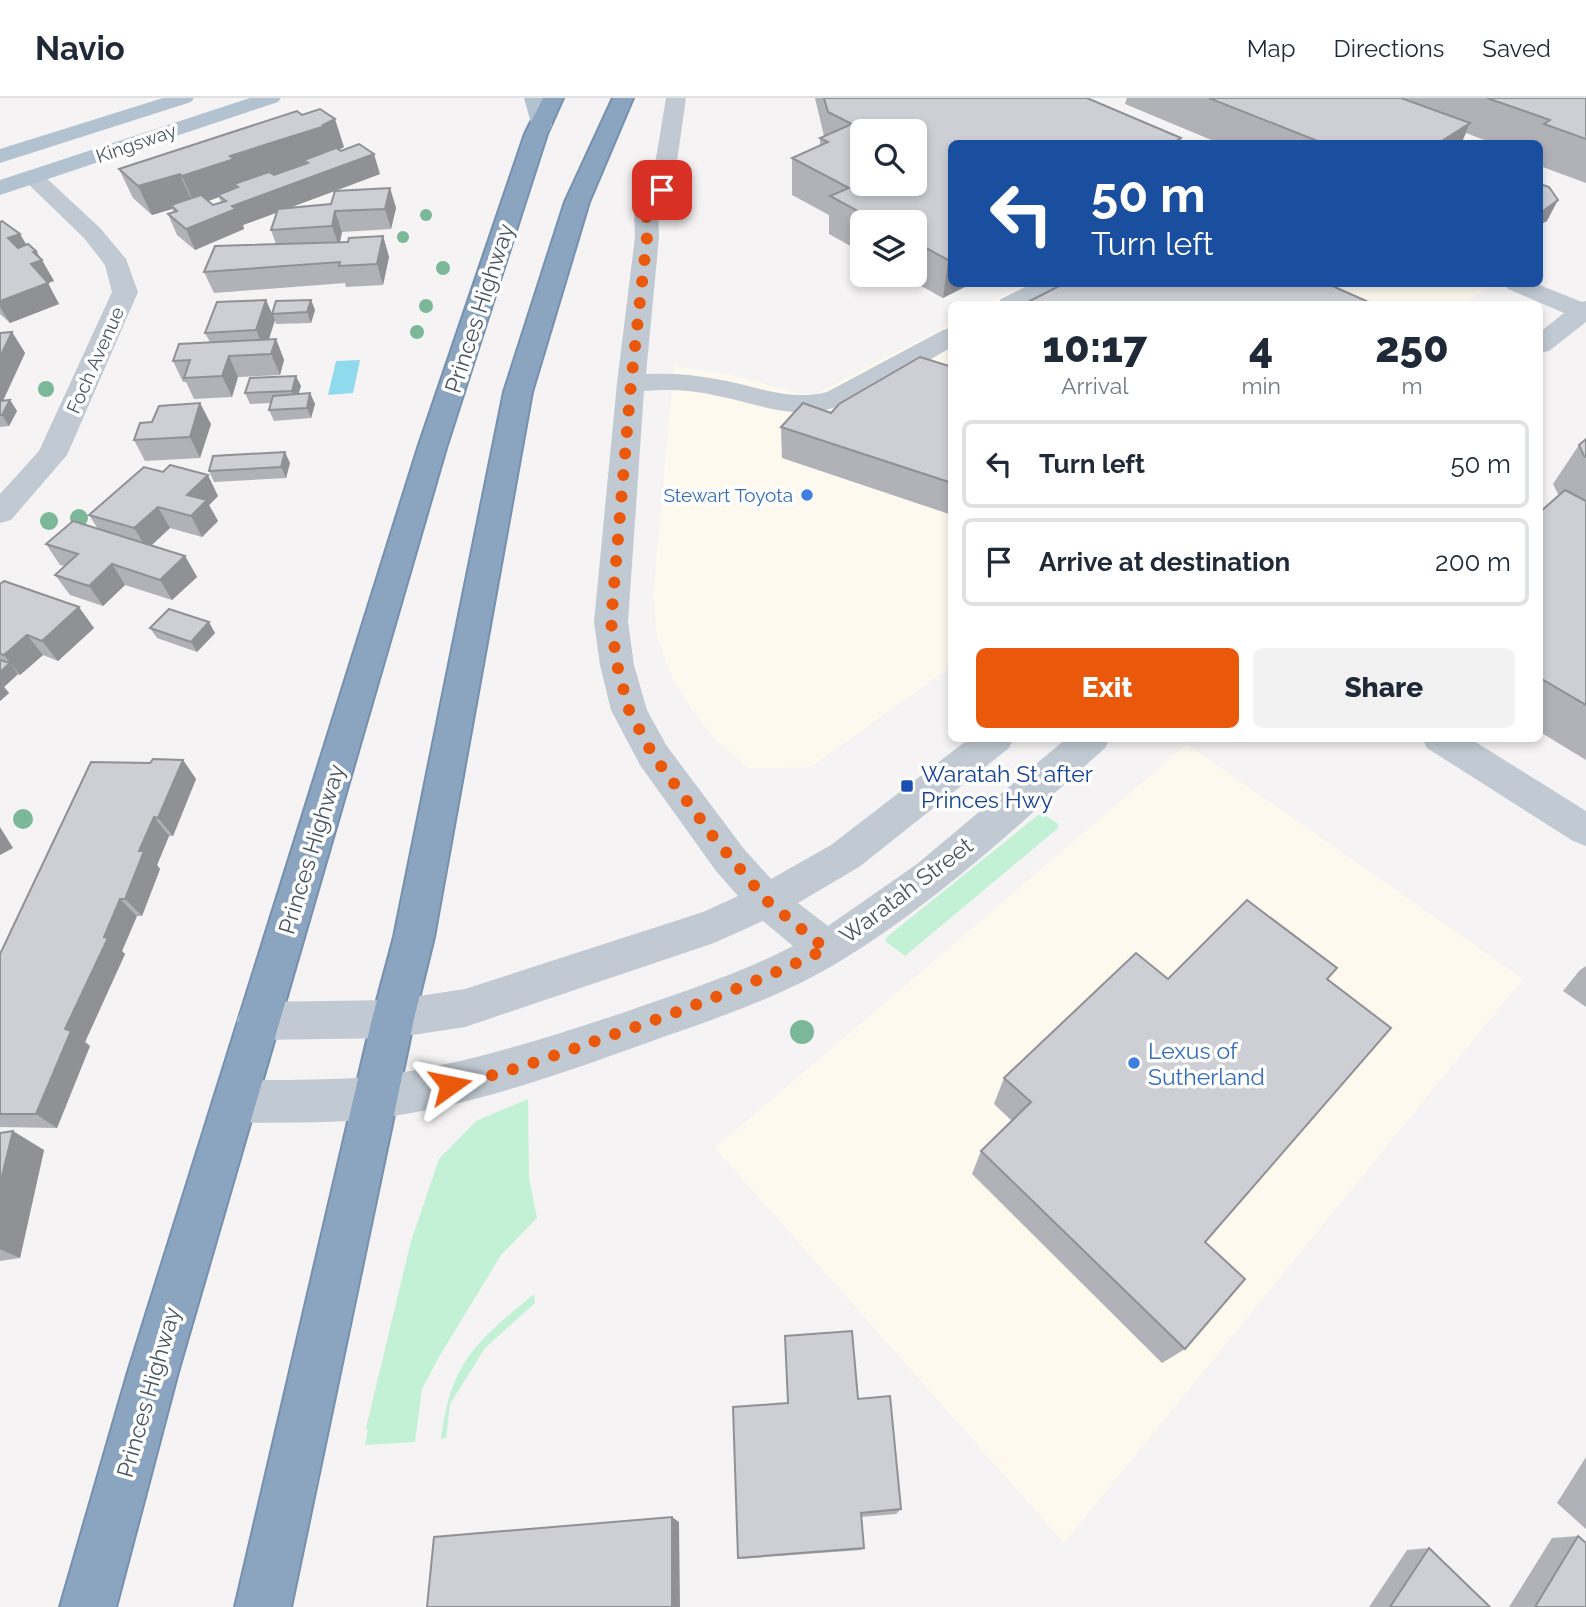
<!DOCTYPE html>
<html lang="en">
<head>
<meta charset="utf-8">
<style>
	:root { --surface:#fff; --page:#f2f2f3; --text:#1f2937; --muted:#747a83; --line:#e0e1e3; --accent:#ea580c }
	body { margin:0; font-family:Raleway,sans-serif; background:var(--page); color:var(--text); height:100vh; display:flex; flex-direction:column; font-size:26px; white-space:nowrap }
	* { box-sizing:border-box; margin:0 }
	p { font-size:23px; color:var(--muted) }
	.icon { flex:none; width:38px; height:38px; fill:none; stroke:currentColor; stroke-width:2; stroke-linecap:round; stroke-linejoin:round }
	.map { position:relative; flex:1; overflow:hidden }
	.sheet { position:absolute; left:948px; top:203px; width:595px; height:441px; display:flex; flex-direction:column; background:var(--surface); border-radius:10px; box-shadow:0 4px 10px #0003 }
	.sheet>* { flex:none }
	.guide { position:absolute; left:948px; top:42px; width:595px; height:147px; border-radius:10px; box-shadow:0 4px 10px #0003; background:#1a4fa0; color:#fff; overflow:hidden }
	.fabs { position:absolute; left:850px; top:21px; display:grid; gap:14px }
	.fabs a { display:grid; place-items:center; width:77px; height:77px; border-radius:10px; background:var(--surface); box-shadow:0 4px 10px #0003; font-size:35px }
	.pin { position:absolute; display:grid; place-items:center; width:60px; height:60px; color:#fff; margin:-30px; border-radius:14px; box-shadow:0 4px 10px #0006 }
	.me { position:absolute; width:77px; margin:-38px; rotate:78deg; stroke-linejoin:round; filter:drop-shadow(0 0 5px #0008) }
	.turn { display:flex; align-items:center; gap:24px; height:147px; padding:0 28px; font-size:32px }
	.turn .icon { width:91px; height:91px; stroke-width:2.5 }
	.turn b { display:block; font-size:49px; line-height:60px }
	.eta { display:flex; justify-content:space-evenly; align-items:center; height:119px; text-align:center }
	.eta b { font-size:42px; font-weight:800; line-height:49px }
	.primary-button { display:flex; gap:14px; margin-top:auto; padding:14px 28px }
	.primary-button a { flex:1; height:80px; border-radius:10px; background:var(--accent); color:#fff; font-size:28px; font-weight:800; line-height:80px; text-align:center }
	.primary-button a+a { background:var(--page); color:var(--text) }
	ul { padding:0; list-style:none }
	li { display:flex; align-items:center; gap:21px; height:88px; margin:0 14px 10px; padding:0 14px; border:4px solid var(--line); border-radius:10px }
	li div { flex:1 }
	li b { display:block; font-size:26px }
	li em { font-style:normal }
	header { display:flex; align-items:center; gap:42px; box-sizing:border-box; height:98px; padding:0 35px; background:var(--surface); border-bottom:2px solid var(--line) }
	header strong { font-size:33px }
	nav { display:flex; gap:38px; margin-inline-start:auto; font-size:24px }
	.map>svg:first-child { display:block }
	.commercial { fill:#fdf9ef }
	.green { fill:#c3f1d5 }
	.water { fill:#90daee }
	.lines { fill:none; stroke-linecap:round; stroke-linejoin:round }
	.highway-casing { stroke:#7690ad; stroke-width:4 }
	.minor { fill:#c1cad2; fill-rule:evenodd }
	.major { fill:#b3c2d1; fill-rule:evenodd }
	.highway { fill:#8ba5c1; fill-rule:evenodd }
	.tree { fill:#7bb799 }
	.wall { fill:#b0b2b7; fill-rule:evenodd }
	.shaded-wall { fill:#909195 }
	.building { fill:#cdcfd5; stroke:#909195; stroke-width:2; fill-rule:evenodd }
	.route { stroke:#ea580c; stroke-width:12; stroke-dasharray:0 21.6 }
	.shop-dot { fill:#3f7fe0; stroke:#fff; stroke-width:2.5 }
	.transit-dot { fill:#1a4fb4; stroke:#fff; stroke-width:2.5 }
	.labels { text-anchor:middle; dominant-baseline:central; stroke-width:7; stroke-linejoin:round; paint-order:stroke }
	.far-street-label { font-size:19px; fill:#4a5661; stroke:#fff }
	.far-shop-label { font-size:19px; fill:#366cbe; stroke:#fff; text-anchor:end }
	.street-label { font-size:23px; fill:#4a5661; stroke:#fff }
	.transit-label { font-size:23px; fill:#164399; stroke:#fff; text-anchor:start }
	.shop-label { font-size:23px; fill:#366cbe; stroke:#fff; text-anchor:start }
</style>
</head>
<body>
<header>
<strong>Navio</strong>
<nav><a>Map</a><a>Directions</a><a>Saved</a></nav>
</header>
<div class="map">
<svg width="1586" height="1509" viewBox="0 0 1586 1509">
	<rect width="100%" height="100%" fill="#f5f3f3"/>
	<g class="commercial">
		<path d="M1025 186H1493L1463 206H986Z"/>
		<path d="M952 225V568L811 669 749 671 712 638 692 612 672 580 657 539 653 498 674 268 733 277 796 295 816 296Z"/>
		<path d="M1187 646 1523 881 1064 1445 715 1050Z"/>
	</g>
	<g class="green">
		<path d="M1043 716 1058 726V730L905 858 885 843 888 838 1038 717Z"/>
		<path d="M528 1001 529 1080 537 1120 501 1157 439 1259 422 1291 415 1344 365 1347 368 1332 366 1330 411 1143 439 1061 476 1023Z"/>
		<path d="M534 1196 535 1205 485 1250 450 1306 446 1340 441 1341C450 1264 477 1243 534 1196Z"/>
	</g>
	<path class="water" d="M360 262 353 295 328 297 336 263Z"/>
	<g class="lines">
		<defs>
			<g id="highway">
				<path d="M543 0H563L547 36 446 350 178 1274 116 1509H60L128 1274 418 350 525 36Z"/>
				<path d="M613 0H633L589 104 532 294 434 839 414 921 291 1509H235L372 921 394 839 504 294 565 104Z"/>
			</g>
		</defs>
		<use href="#highway" class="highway-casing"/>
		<g class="minor">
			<path d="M666 0H686L673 92 658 110 659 139 646 276C669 275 692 276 716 281 753 287 789 304 827 294L943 232 952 230V249C915 269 853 311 813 314 780 317 750 304 718 298 694 292 669 291 644 293L628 524 634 567 647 612 666 647 744 751 771 781 831 747 970 640H1014L1009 650 859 769 798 805 828 828 917 766 1067 640H1110L1105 650C1021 725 938 803 842 862 784 898 717 920 652 943 563 975 473 1008 378 1020 331 1026 282 1024 235 1025L219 1019 213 1004 219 989 235 983C283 981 331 983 378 978 463 967 544 941 625 914 682 894 739 876 793 848L763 823 714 845 465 929 393 940 258 942 243 937 237 923 243 909 258 904 393 902 465 891 703 814 738 798 716 773 640 667 611 612 600 567 594 524 617 285 635 139 634 109 651 90Z"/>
			<path d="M33 73 41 75 100 130 126 161 138 194 67 357 11 422 0 425V396L39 353 112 194 105 167 84 140 22 80 25 75Z"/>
			<path d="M1031 186H1062C1048 206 1018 208 997 206L1001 201Z"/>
			<path d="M1504 186H1537L1582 204 1586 203V224L1549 253 1540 255V234L1564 215 1508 191Z"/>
			<path d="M1422 640H1469L1586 713V748L1573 743 1427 650Z"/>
		</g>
		<g class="major">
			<path d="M163 0H194L191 4 0 65V51Z"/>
			<path d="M250 0H281L278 4 0 97V82Z"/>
			<path d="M524 0H544L552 27 549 32H533Z"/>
		</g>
		<use href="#highway" class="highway"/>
	</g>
	<g class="tree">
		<circle cx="426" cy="117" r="6"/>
		<circle cx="403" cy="139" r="6"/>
		<circle cx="443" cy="170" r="7"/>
		<circle cx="426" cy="208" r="7"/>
		<circle cx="417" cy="234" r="7"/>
		<circle cx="46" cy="291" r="8"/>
		<circle cx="79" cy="420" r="9"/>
		<circle cx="49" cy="423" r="9"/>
		<circle cx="23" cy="721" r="10"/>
		<circle cx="802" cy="934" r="12"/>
	</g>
	<g class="wall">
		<path d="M815 0H1087L952 46V186L943 200 901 177H915V124H863V155L829 136V117L792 97V60L820 47V40L824 38Z"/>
		<path d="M1127 0H1586V85L1540 68V46H1495L1466 35 1461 46H1221L1125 6Z"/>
		<path d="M302 17 344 49 339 52 380 76 335 93 390 90 396 110 391 131 342 134 340 144 383 138 389 159 383 187 346 189 345 185 214 195 204 174 276 146 271 132 276 115 243 127 244 131 195 152 177 137 168 116 174 114 172 111 152 117 133 100 119 71ZM335 93 331 106 289 110ZM219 99 221 104 213 107 208 103Z"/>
		<path d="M0 124 20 136 26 147 36 153 54 183 47 185 59 206 10 225 0 216Z"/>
		<path d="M311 202 315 212 311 225 276 226 275 222 269 241H276L284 262 280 277 238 279 232 299 194 301 186 284H183L173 263 210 244 205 235 272 216Z"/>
		<path d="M12 234 25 255 3 303 10 302 17 313 9 328 0 329V235Z"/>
		<path d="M952 269V417L782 360 781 329 831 315Z"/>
		<path d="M301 288 298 296 310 295 315 306 311 320 274 323 269 312 271 305 250 306 245 295Z"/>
		<path d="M211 326 200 360 145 363 134 342Z"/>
		<path d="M1586 341V662L1540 634V414L1559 398 1553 386 1579 347Z"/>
		<path d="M290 365 286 380 214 384 209 373Z"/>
		<path d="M218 398 209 407 218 423 202 439 170 430 151 448 185 458 197 479 172 502 125 487 103 508 70 497 55 477 65 468 60 467 46 446 98 431 89 417Z"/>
		<path d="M0 486 94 530 58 563 43 557 20 577 18 576 4 589 9 595 0 603Z"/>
		<path d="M150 530 215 535 197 554 157 540Z"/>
		<path d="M183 662 196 681 173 738H169L157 767 160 771 142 818H137L122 853 125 856 85 944 90 948 57 1030 0 1029V856L150 665Z"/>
		<path d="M1586 868V909L1563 893 1580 872Z"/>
		<path d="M1168 881 1327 882 1205 1144 1185 1251 1162 1265 972 1076 981 1053 1012 1023 994 1006 1004 980Z"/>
		<path d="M0 1035 44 1052 20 1160 0 1163Z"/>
		<path d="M858 1301 901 1411 896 1416 861 1419 864 1450 861 1452 740 1461 738 1460Z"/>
		<path d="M1586 1359V1431L1557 1405Z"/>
		<path d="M1578 1438 1586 1509H1509L1552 1440Z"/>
		<path d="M1429 1450 1490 1509H1369L1407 1452Z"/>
	</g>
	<g class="shaded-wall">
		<path d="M335 21 344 49 333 55 304 62 305 66 238 89 234 86 237 93 218 97 219 99 195 108 182 78 230 58 323 27Z"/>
		<path d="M1470 25 1461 46H1437Z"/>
		<path d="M1181 40 1180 46H1171Z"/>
		<path d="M374 56 380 76 243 127 244 131 195 152 186 131 232 108Z"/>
		<path d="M180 76 193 106 171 107 172 111 152 117 138 88Z"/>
		<path d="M390 90 396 110 391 131 385 111Z"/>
		<path d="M1558 102 1547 123 1540 127V118L1543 113Z"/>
		<path d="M335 113 342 134 339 148 332 128Z"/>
		<path d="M20 136 32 156 20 160 8 140Z"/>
		<path d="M383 138 389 159 383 187 377 166Z"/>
		<path d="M36 153 42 162 54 183 42 187 31 166 33 154Z"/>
		<path d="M952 160V186H971L943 200 948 162Z"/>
		<path d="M48 185 59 206 10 225 0 209V203Z"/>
		<path d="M266 202 275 222 265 253 256 232Z"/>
		<path d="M311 202 315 212 311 225 307 214Z"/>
		<path d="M12 234 25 255 0 309V259Z"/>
		<path d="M276 241 284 262 280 277 271 256Z"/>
		<path d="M229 258 238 279 232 299 222 278Z"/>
		<path d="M296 278 301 288 296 304 292 293Z"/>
		<path d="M310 295 315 306 311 320 307 310Z"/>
		<path d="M10 302 17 313 9 328 2 317Z"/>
		<path d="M200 305 211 326 200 360 190 339Z"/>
		<path d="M285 354 290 365 286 380 281 369Z"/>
		<path d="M208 377 218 398 209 407 218 423 202 439 191 418 187 397Z"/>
		<path d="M158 409 170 430 147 451 134 430Z"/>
		<path d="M185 458 197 479 172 502 160 482Z"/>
		<path d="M112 466 125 487 103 508 89 488Z"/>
		<path d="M79 509 94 530 58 563 42 543Z"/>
		<path d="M209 524 215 535 197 554 191 544Z"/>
		<path d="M27 537 43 557 20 577 4 557Z"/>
		<path d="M10 565 18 576 4 589 9 595 0 603V574Z"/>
		<path d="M183 662 196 681 173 738 158 720Z"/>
		<path d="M154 719 169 738 157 767 160 771 142 818 125 801 139 753Z"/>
		<path d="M0 729 13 750 0 757Z"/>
		<path d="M120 801 137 818 122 853 125 856 85 944 90 948 57 1030 36 1016 65 931Z"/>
		<path d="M13 1033 44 1052 20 1160 0 1151V1086Z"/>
		<path d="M672 1419 679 1424 680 1509H672Z"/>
	</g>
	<g class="building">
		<path d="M824 0H1087L1181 40 1171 46H952V160L948 162 915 144V124H878L830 98 849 90 792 60 828 44 820 40 852 26 828 14ZM863 33H915V86H863Z"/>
		<path d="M1209 0H1401L1470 25 1437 46H1325Z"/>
		<path d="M1487 0H1586V41L1544 26 1550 22Z"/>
		<path d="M320 11 335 21 323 27 325 28 230 58 234 61 182 78 180 76 138 88 119 71 297 13 302 17Z"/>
		<path d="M359 46 374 56 232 108 236 111 186 131 168 116 177 113 171 107 201 97 213 107 226 103 218 97 238 89 234 86 269 74 274 77 308 65 304 62 336 50 341 53Z"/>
		<path d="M1540 86 1549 89 1558 102 1543 113 1540 112Z"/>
		<path d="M390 90 385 111 335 113 332 128 271 132 278 111 331 106 335 93Z"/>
		<path d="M2 123 20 136 8 140 18 150 28 146 36 153 33 154 42 162 31 166 48 185 0 203V124Z"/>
		<path d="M383 138 377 166 339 168 340 164 204 174 215 148 348 144 349 140Z"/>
		<path d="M1063 186H1328L1373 206H1024Z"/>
		<path d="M266 202 256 232 205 235 217 204Z"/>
		<path d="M311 202 307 214 272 216 276 203Z"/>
		<path d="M12 234 0 259V235Z"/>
		<path d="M276 241 271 256 229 258 222 278 184 280 190 262 173 263 179 246Z"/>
		<path d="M920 259 952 269V385L781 329 803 305 831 315 839 306Z"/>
		<path d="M296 278 292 293 245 295 250 280Z"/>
		<path d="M310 295 307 310 269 312 273 298Z"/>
		<path d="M10 302 2 317H0V303Z"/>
		<path d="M200 305 190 339 134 342 140 325 152 324 159 308Z"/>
		<path d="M1586 341V359L1584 358 1579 347Z"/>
		<path d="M285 354 281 369 209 373 213 358Z"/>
		<path d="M170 367 208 377 187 397 207 402 191 418 158 409 134 430 89 417 144 369 163 374Z"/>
		<path d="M1565 392 1586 403V607L1540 580V414Z"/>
		<path d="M73 423 185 458 160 482 112 466 89 488 55 477 78 456 46 446Z"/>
		<path d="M4 483 79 509 42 543 27 537 4 557 0 556V486Z"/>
		<path d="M169 511 209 524 191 544 150 530Z"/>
		<path d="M0 562 10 565 0 574Z"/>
		<path d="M153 661 183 662 158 720 154 719 139 753H144L125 801H120L104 839 108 840 65 931 71 933 36 1016H0V856L91 664 150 665Z"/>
		<path d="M1247 802 1337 870 1327 881 1391 930 1205 1144 1245 1181 1185 1251 981 1053 1031 1004 1004 980 1136 855 1168 881Z"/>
		<path d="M13 1033 0 1086V1035Z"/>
		<path d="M852 1233 858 1301 890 1298 901 1411 861 1415 864 1450 738 1460 733 1309 788 1305 785 1238Z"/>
		<path d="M672 1419V1509H427L434 1439Z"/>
		<path d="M1578 1438 1586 1445V1509H1535Z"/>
		<path d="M1429 1450 1490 1509H1390Z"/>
	</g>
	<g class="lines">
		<path class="route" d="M450 987C500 978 550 959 598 942 676 915 752 887 826 851L767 803 715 741 653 657 629 612 617 567 611 524 631 285 647 139 646 109 662 92"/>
	</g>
	<g class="shop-dot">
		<circle cx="807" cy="397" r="7"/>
		<circle cx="1134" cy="965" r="7"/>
	</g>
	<rect class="transit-dot" x="900" y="681" width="14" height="14" rx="3.5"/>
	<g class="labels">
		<g class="far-street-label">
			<text transform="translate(136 45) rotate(-19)">Kingsway</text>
			<text transform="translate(95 262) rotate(-66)">Foch Avenue</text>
		</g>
		<g class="far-shop-label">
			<text x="793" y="397">Stewart Toyota</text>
		</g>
		<g class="street-label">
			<text transform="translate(479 210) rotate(-72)">Princes Highway</text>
			<text transform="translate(311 751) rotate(-73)">Princes Highway</text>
			<text transform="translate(906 792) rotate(-37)">Waratah Street</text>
			<text transform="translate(148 1294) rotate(-74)">Princes Highway</text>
		</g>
		<g class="transit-label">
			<text x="921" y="675">Waratah St after<tspan x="921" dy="26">Princes Hwy</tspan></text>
		</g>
		<g class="shop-label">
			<text x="1148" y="952">Lexus of<tspan x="1148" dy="26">Sutherland</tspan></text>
		</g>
	</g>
</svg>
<div class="fabs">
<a><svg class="icon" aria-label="search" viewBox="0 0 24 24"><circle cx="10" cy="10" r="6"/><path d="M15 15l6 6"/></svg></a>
<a><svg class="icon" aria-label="layers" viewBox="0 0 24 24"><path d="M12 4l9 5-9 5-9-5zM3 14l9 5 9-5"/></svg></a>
</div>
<div class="pin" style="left:662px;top:92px;background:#d93025"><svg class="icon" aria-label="arrive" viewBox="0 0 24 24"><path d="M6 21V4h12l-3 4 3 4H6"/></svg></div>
<svg class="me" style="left:450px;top:987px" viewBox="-20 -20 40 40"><path d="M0-17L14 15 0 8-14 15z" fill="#ea580c" stroke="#fff" stroke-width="4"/></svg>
<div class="guide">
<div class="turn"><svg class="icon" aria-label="left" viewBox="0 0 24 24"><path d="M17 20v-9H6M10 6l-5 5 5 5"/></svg><div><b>50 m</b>Turn left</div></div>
</div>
<section class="sheet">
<div class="eta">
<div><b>10:17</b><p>Arrival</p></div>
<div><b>4</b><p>min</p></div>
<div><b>250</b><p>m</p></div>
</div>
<ul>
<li><svg class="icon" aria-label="left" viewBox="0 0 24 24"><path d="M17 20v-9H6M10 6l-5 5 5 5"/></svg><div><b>Turn left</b></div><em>50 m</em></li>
<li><svg class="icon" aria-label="arrive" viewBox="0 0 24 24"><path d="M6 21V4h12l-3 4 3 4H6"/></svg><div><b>Arrive at destination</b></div><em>200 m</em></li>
</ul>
<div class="primary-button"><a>Exit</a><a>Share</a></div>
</section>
</div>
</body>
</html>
